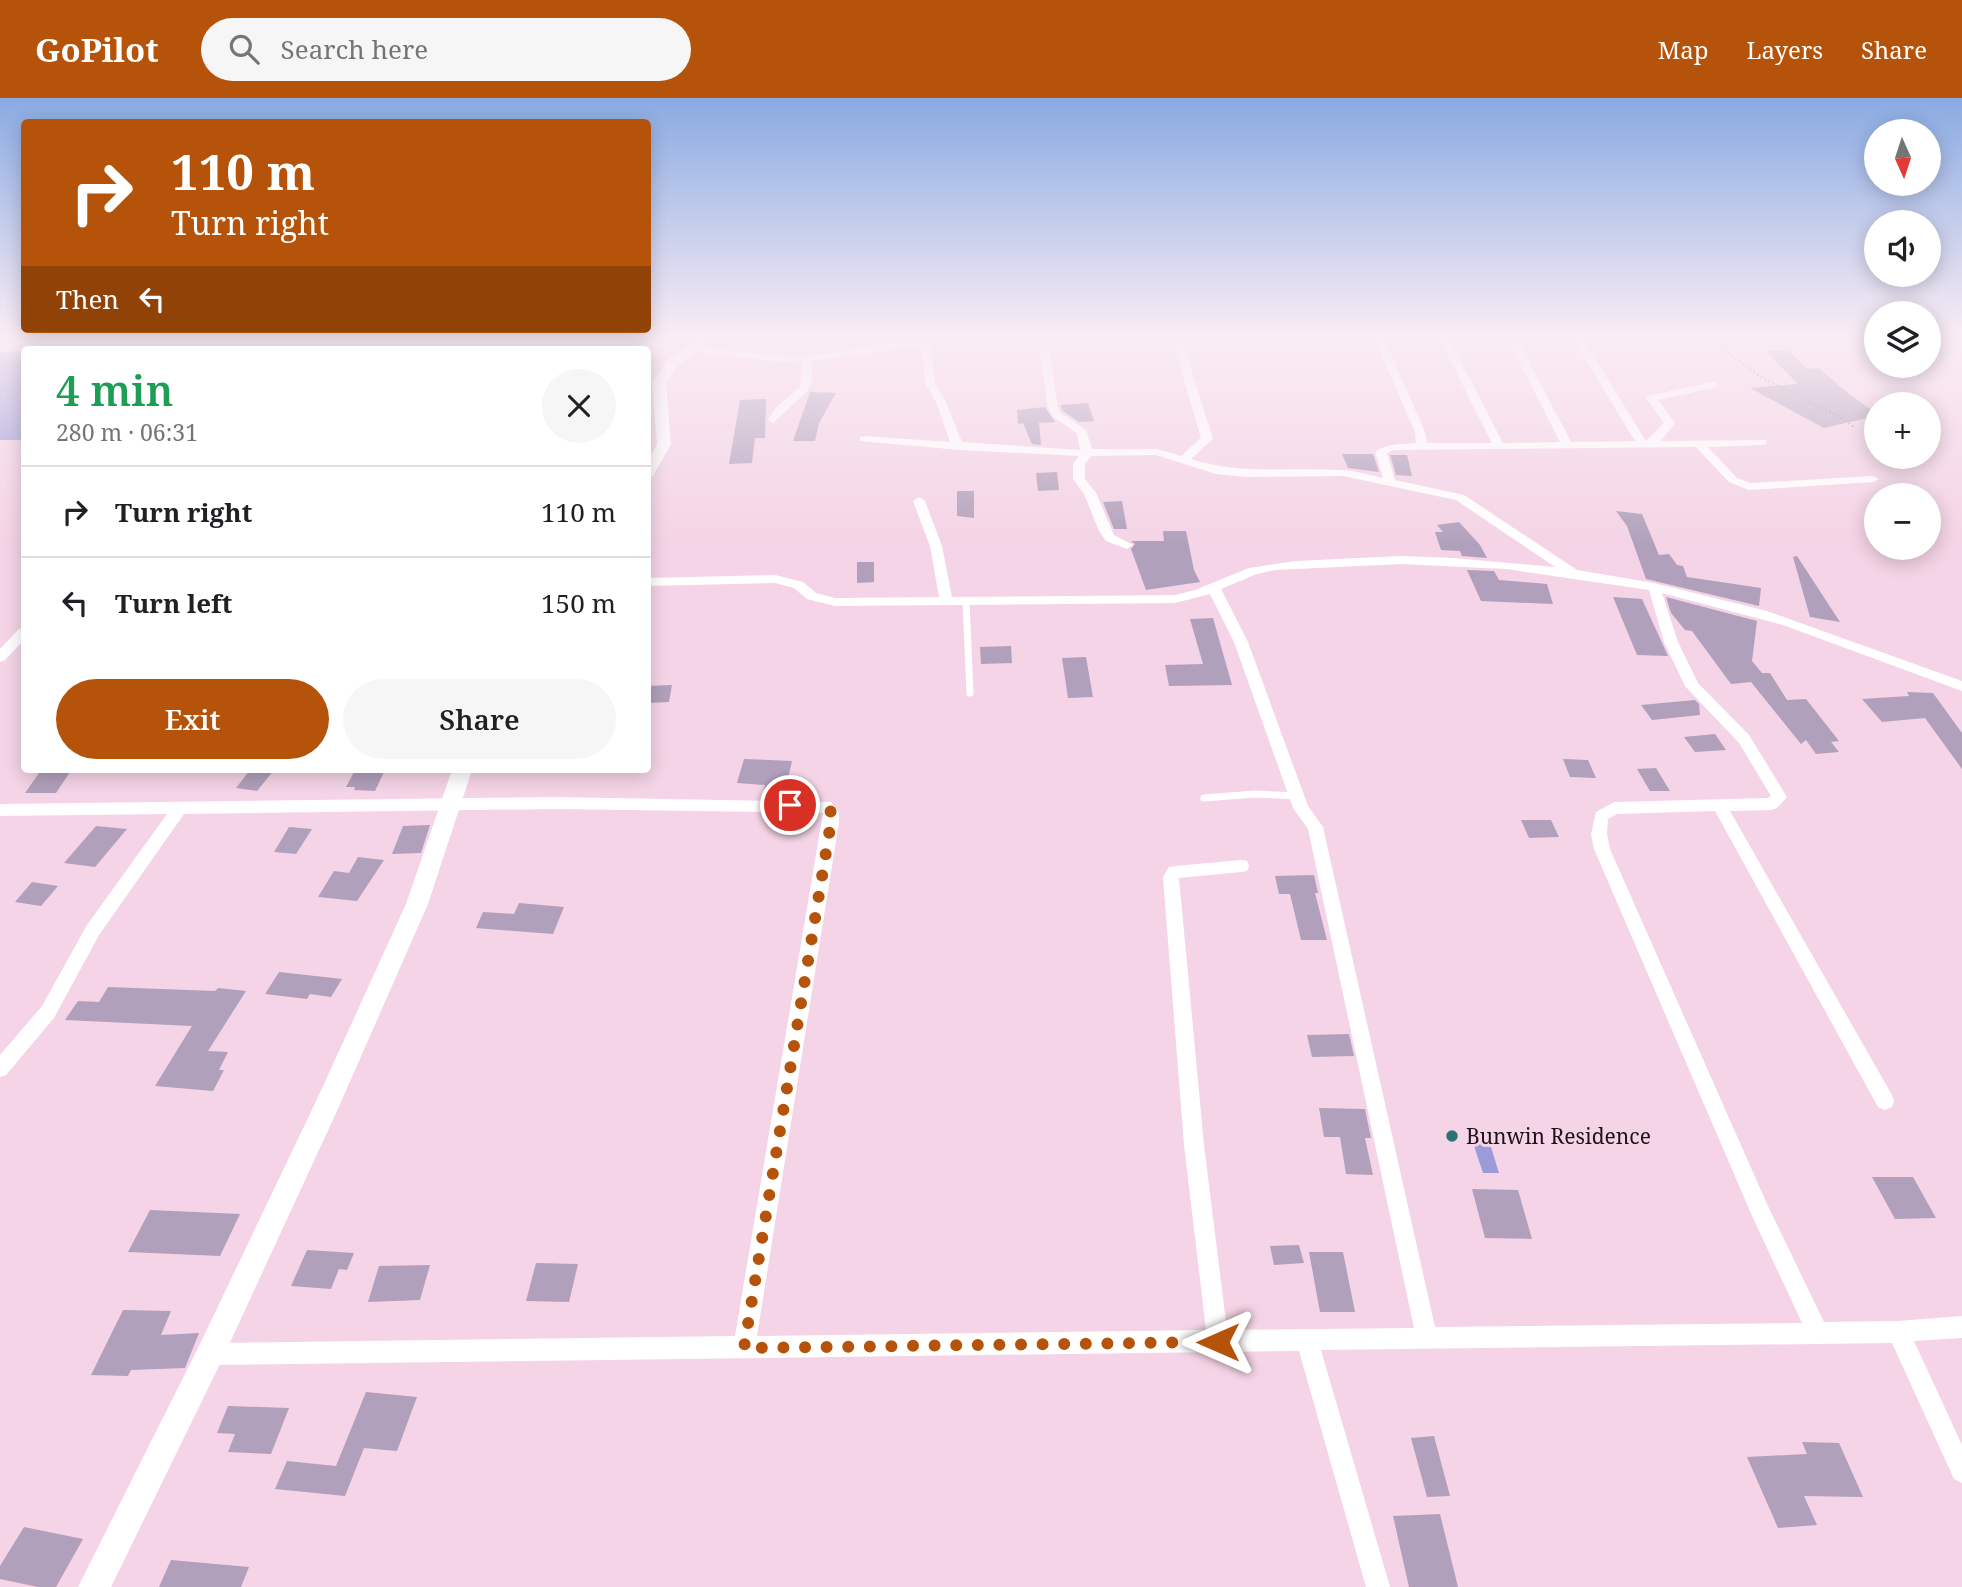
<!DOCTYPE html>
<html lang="en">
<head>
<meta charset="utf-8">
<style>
	:root { --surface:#fff; --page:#f6f6f6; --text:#202124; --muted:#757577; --line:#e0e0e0; --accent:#b45309 }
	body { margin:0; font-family:"Noto Serif",serif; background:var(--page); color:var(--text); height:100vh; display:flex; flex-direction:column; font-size:26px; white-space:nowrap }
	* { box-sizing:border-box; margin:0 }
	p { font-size:23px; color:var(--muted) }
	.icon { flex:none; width:38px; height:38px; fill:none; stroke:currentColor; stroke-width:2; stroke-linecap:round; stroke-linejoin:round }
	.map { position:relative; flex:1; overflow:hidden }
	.sheet { position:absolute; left:21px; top:248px; width:630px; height:427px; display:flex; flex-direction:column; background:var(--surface); border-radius:7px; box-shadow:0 4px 18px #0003 }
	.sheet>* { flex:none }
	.banner { position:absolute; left:21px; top:21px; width:630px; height:214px; border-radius:7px; box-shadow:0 4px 18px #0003; background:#b45309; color:#fff; overflow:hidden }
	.needle { width:46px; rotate:177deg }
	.fabs { position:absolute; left:1864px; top:21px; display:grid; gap:14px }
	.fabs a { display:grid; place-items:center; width:77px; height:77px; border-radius:50%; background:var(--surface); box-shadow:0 4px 18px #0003; font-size:35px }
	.pin { position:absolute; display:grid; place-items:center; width:60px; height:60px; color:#fff; margin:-30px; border:4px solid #fff; border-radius:50%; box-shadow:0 2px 7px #0007 }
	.me { position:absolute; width:77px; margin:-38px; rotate:270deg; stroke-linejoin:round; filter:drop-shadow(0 0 5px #0008) }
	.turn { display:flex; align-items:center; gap:24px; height:147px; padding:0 35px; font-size:32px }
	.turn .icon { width:91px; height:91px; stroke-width:2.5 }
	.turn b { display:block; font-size:49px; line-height:60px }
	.then { display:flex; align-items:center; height:66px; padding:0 35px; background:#0003; gap:14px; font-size:26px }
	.round { display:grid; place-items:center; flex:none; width:74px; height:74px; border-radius:37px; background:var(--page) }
	.summary { display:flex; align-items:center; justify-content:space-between; height:119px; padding:0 35px }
	h1 { font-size:42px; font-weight:600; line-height:52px; color:#1e9e55 }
	.cta { display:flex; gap:14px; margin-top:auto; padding:14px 35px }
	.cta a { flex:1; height:80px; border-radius:42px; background:var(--accent); color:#fff; font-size:28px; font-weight:600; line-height:80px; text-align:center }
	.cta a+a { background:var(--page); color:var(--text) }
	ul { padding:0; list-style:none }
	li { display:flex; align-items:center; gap:21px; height:91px; padding:0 35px; border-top:2px solid var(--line) }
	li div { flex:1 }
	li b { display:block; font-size:26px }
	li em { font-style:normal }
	header { display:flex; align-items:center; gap:42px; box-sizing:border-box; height:98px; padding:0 35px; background:var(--accent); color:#fff }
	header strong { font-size:33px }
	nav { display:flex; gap:38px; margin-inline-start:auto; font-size:24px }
	.search { width:490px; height:63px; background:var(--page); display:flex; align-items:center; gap:18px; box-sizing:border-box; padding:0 24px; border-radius:38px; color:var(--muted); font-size:26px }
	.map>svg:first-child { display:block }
	.water { fill:#9b9bda }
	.building { fill:#b1a0bb }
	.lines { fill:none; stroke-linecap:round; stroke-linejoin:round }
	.path { stroke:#917a87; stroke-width:2.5; stroke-dasharray:1 3.5; stroke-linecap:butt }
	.service { stroke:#fff; stroke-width:7 }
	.minor { fill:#fff; fill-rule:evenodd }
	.tertiary { fill:#fff; fill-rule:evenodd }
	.route { stroke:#b45309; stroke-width:12; stroke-dasharray:0 21.6 }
	.poi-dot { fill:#2a7473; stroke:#f4d4e6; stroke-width:2.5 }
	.labels { text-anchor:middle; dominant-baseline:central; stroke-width:6; stroke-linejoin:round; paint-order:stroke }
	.near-poi-label { font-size:21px; fill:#1e1319; stroke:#f4d4e6; text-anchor:start }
</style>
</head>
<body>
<header>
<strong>GoPilot</strong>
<div class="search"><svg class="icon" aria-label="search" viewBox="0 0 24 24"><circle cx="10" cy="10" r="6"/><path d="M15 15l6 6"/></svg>Search here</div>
<nav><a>Map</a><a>Layers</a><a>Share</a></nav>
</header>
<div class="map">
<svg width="1962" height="1489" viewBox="0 0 1962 1489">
	<rect width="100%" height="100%" fill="#f4d4e6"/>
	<g class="water">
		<path d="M24 253V342H0V254Z"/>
		<path d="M1469 1033H1486L1499 1075H1483Z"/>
	</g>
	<g class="building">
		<path d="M1765 253H1789L1807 271 1819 270 1850 297 1876 315V318L1824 330 1750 290 1798 286Z"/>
		<path d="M810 294 836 295 819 325 815 343H793Z"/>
		<path d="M766 301 765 340H755L752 365 729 366 740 302Z"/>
		<path d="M1088 305 1094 323 1079 324 1063 313 1060 307Z"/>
		<path d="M1045 309 1055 324 1039 325 1041 347 1032 346 1023 325 1018 326 1017 312Z"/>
		<path d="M1342 356H1373L1379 374 1348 370Z"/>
		<path d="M1390 357H1407L1412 378 1396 377Z"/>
		<path d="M1057 374 1059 392 1038 393 1036 375Z"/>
		<path d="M957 393H974V420L957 418Z"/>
		<path d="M1122 403 1127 431H1114L1103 404Z"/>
		<path d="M1616 413 1642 416 1659 457 1669 456 1677 467 1683 468 1687 479 1761 490 1759 508 1646 481 1627 428Z"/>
		<path d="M1459 424 1480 447 1487 460 1462 458 1460 453 1441 452 1435 434H1443L1437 427Z"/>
		<path d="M1163 433H1186L1194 472 1200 484 1146 492 1131 451 1135 446 1131 443H1164Z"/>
		<path d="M1797 458 1840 524 1810 519 1793 459Z"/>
		<path d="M857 464H874V484L857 485Z"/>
		<path d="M1467 472 1494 473 1499 482 1547 486 1553 506 1481 503Z"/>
		<path d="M1613 499 1642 501 1668 558 1637 557Z"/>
		<path d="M1666 499 1757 523 1752 563 1762 575H1770L1787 602 1806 601 1839 643 1831 644 1839 654 1816 656 1806 642 1801 646 1751 584 1731 586 1692 533 1685 532 1671 515Z"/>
		<path d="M1213 520 1232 587 1169 588 1165 567 1203 566 1190 521Z"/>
		<path d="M1011 548 1012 565 981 566 980 549Z"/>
		<path d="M1086 559 1093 599 1068 600 1062 560Z"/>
		<path d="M672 587 669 604 648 605V588Z"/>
		<path d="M1907 594 1933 595 1962 635V671L1925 620 1882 624 1862 601 1909 598Z"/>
		<path d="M1695 602 1699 606 1700 617 1652 622 1641 607Z"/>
		<path d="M1715 636 1726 652 1695 654 1684 639Z"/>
		<path d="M744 661 792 663 784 697 763 696 765 687 737 685Z"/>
		<path d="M1563 661 1588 662 1596 680 1570 679Z"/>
		<path d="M1656 670 1670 693H1650L1637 671Z"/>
		<path d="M250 672H274L257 693 236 690Z"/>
		<path d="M355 672H385L375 693 354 692 355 689H346Z"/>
		<path d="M70 674 56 695H25L39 675Z"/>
		<path d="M1521 722H1551L1559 739 1529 740Z"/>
		<path d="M430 727 421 755 392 756 403 728Z"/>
		<path d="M96 728 127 731 95 769 64 765Z"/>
		<path d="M289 729 312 731 296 756 274 754Z"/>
		<path d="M358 759 384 762 357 803 318 799 334 773 349 775Z"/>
		<path d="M1314 777 1318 795H1315L1327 842H1301L1290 796H1279L1275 778Z"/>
		<path d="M32 784 58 788 41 808 15 804Z"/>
		<path d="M519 805 564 809 553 836 476 830 483 814 514 816Z"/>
		<path d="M279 874 342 881 331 899 310 896 307 901 265 896Z"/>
		<path d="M108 889 215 893 218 890 246 893 208 953 228 954 219 972H224L213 993 155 988 192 928 65 922 78 903 99 904Z"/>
		<path d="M1349 936 1354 958 1312 959 1307 937Z"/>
		<path d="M1319 1010 1365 1011 1371 1040H1365L1373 1077 1346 1076 1340 1039H1324Z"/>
		<path d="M1872 1079H1913L1936 1120 1895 1121Z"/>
		<path d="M1472 1091 1518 1092 1532 1141 1485 1140Z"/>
		<path d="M150 1112 240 1116 220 1158 128 1154Z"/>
		<path d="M1299 1147 1304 1165 1274 1167 1270 1148Z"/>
		<path d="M307 1152 354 1155 347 1172 339 1171 331 1191 291 1188Z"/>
		<path d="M1309 1154H1343L1355 1214H1320Z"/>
		<path d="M536 1165 578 1166 569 1204 526 1203Z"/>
		<path d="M430 1167 420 1202 368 1204 379 1168Z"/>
		<path d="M123 1212 171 1213 161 1237 199 1235 185 1270 131 1272 128 1278 91 1277Z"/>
		<path d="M366 1294 417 1299 397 1353 364 1350 345 1398 275 1391 287 1363 336 1368Z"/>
		<path d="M228 1308 289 1310 271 1356 228 1354 235 1336 217 1335Z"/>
		<path d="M1434 1338 1450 1398 1427 1399 1411 1340Z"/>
		<path d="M1802 1344 1839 1345 1863 1399 1804 1398 1817 1427 1778 1430 1747 1359 1807 1356Z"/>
		<path d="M1440 1416 1458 1489H1409L1393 1418Z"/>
		<path d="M24 1429 83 1441 56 1489H38L0 1481V1468Z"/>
		<path d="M171 1462 249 1469 241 1489H159Z"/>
	</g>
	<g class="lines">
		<path class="path" d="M1721 250 1762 280 1838 318 1854 329"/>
		<g class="service">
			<path d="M966 504 970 595"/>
			<path d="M1204 700 1255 696 1296 698"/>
		</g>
		<g class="minor">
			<path d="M1171 238H1181L1213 341 1191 361C1240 377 1289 369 1340 372 1354 372 1369 377 1383 380L1375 354C1388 344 1402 347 1416 345L1415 334 1373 238H1383L1425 334 1427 345H1492L1438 238H1448L1503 345 1560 344 1506 238H1516L1571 344 1635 343 1571 238H1581L1646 343 1664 325 1646 300 1647 298 1713 284 1717 285V289L1658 302 1675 325 1661 343 1766 342V346L1762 347 1708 349 1737 380 1751 385 1873 378 1879 381 1873 384 1749 392 1729 384 1696 349 1394 352 1387 355 1395 382 1464 397 1577 472 1654 485 1767 513 1962 583V593L1783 527 1662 495 1678 544 1698 585 1749 637 1787 699 1777 710 1772 712 1730 713 1892 997 1894 1003 1892 1009 1885 1012 1878 1009 1715 713 1617 716 1608 721 1607 736 1610 751 1767 1106 1824 1224 1898 1223 1962 1218V1240L1914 1243 1962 1347V1385L1954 1381 1892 1245 1321 1252 1390 1489H1366L1299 1253 210 1267 202 1264 199 1256 202 1248 210 1245 735 1238 823 715 556 711 184 716 99 837 54 920 6 977 0 979V957L42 908 87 827 167 716 0 718V706L556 699 831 704 839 714V724L757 1238 1206 1232 1184 1047 1163 779 1169 769 1175 768 1241 762 1247 763 1249 768 1247 773 1241 774 1179 780 1204 1047 1227 1232 1414 1230 1308 731 1293 710 1234 544 1210 496 1175 505 835 508 807 501 794 490 775 485 648 488V480L775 477 803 484 816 495 835 500 939 499 930 448 913 403 919 399 925 403 942 448 952 499 1175 497 1195 492 1249 470 1296 463 1401 458 1453 460 1555 469 1456 402 1343 378 1247 379 1216 376 1156 357 1091 358 1085 366V381L1096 395 1114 437 1133 447 1127 451 1106 443 1099 433 1084 396 1073 381V366L1079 358 960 352 860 343V339L864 338 950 344 936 304 925 285 922 250 911 249 812 263V282L808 293 773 325 768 322 776 309 800 289 802 263 781 264 694 254 689 251 694 248C733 252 773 260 813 257 851 253 893 238 931 246L935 285 946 304 962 344 1080 352 1077 335 1053 319 1048 310 1040 254 1045 251 1050 254 1058 310 1061 315 1086 332 1092 351H1157L1181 358 1201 340ZM1401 466 1506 471 1649 492 1664 544 1685 588 1739 645 1771 698 1768 700 1614 704 1596 714 1591 736 1594 751 1753 1120 1802 1225 1435 1229 1323 729 1308 708 1248 544 1221 491 1257 476 1275 472Z"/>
			<path d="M1700 238H1721L1701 242Z"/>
			<path d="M24 530V542L5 562 0 564V551L19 531Z"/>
		</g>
		<g class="tertiary">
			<path d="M700 238H715L678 268 666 285 671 346 653 378 648 379V362L657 346 652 285 668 262Z"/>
			<path d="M452 672H472L428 806 337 1013 220 1266 111 1489H78L200 1246 319 997 406 806Z"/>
		</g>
	</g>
	<linearGradient id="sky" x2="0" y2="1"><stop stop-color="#89aae2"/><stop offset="0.53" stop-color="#faecf4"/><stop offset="1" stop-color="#faecf4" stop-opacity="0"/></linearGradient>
	<rect width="1962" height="447" fill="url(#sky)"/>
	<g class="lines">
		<path class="route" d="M790 707 826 708 831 714V724L744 1250 1218 1244"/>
	</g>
	<circle class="poi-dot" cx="1452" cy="1038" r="7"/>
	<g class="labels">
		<g class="near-poi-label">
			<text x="1466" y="1038">Bunwin Residence</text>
		</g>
	</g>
</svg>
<div class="fabs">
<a><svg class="needle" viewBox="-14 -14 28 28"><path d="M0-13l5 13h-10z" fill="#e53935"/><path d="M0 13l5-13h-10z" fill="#757577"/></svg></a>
<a><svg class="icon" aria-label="sound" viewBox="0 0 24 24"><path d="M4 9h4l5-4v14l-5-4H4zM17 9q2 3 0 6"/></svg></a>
<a><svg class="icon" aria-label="layers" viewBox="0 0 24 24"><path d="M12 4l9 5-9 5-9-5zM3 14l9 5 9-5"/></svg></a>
<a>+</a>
<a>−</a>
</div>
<div class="pin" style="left:790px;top:707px;background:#d93025"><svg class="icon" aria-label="arrive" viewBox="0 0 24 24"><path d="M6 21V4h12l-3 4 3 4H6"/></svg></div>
<svg class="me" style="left:1218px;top:1244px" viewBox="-20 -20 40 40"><path d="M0-17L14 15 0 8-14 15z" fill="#b45309" stroke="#fff" stroke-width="4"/></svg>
<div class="banner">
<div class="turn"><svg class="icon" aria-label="right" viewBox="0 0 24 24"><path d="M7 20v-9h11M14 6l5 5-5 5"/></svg><div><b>110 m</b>Turn right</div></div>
<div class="then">Then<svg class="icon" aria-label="left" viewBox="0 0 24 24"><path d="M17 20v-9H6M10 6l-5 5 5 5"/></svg></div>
</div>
<section class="sheet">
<div class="summary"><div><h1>4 min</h1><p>280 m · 06:31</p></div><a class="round"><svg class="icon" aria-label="close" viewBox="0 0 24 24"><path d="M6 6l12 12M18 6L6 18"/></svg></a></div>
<ul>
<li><svg class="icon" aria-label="right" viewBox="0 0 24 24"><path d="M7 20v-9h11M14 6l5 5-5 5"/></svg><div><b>Turn right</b></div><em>110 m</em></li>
<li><svg class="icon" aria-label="left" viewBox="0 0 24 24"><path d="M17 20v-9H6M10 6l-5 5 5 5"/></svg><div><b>Turn left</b></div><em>150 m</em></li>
</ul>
<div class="cta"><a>Exit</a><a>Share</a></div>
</section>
</div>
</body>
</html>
